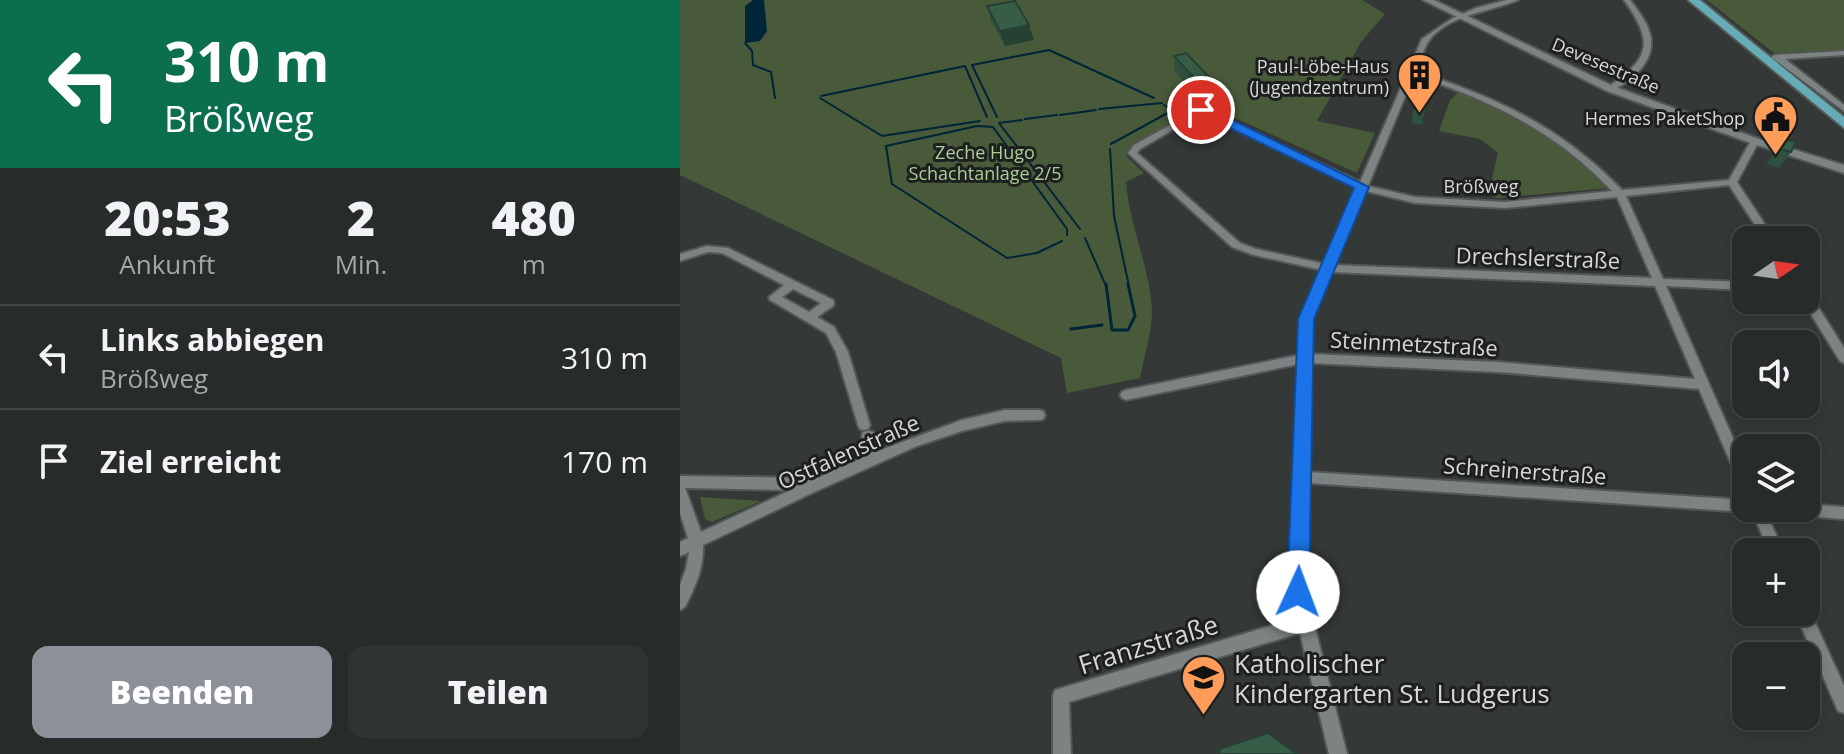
<!DOCTYPE html>
<html lang="de">
<head>
<meta charset="utf-8">
<style>
	:root { --surface:#272b2a; --page:#2f3332; --text:#f1f3f6; --muted:#a4a7a8; --line:#434747; --accent:#8c9099 }
	body { margin:0; font-family:"Open Sans",sans-serif; background:var(--page); color:var(--text); height:100vh; display:flex; flex-direction:column; font-size:30px; white-space:nowrap }
	* { box-sizing:border-box; margin:0 }
	p { font-size:26px; color:var(--muted) }
	.icon { flex:none; width:44px; height:44px; fill:none; stroke:currentColor; stroke-width:2; stroke-linecap:round; stroke-linejoin:round }
	.map { position:relative; flex:1; overflow:hidden }
	.side { display:flex; flex-direction:column; background:var(--surface); width:680px }
	.side>* { flex:none }
	.top-card { background:#0b6e4f; color:#fff; overflow:hidden }
	.needle { width:52px; rotate:77deg }
	.controls { position:absolute; left:1052px; top:226px; display:grid; gap:16px }
	.controls a { display:grid; place-items:center; width:88px; height:88px; border-radius:16px; background:var(--surface); box-shadow:0 4px 12px #0003,0 0 0 2px var(--line); font-size:40px }
	.pin { position:absolute; display:grid; place-items:center; width:68px; height:68px; color:#fff; margin:-34px; border:4px solid #fff; border-radius:50%; box-shadow:0 2px 8px #0007 }
	.me { position:absolute; width:88px; margin:-44px; rotate:2deg; stroke-linejoin:round; filter:drop-shadow(0 0 6px #0008) }
	.turn { display:flex; align-items:center; gap:28px; height:168px; padding:0 32px; font-size:36px }
	.turn .icon { width:104px; height:104px; stroke-width:2.5 }
	.turn b { display:block; font-size:56px; line-height:68px }
	.eta { display:flex; justify-content:space-evenly; align-items:center; height:136px; text-align:center }
	.eta b { font-size:48px; font-weight:800; line-height:56px }
	.cta { display:flex; gap:16px; margin-top:auto; padding:16px 32px }
	.cta a { flex:1; height:92px; border-radius:16px; background:var(--accent); color:#fff; font-size:32px; font-weight:800; line-height:92px; text-align:center }
	.cta a+a { background:var(--page); color:var(--text) }
	ul { padding:0; list-style:none }
	li { display:flex; align-items:center; gap:24px; height:104px; padding:0 32px; border-top:2px solid var(--line) }
	li div { flex:1 }
	li b { display:block; font-size:30px }
	li em { font-style:normal }
	main { display:flex; flex:1; min-height:0 }
	.map>svg:first-child { display:block }
	.green { fill:#485a3a }
	.water { fill:#002438 }
	.lines { fill:none; stroke-linecap:round; stroke-linejoin:round }
	.stream-far1 { stroke:#002438; stroke-width:2 }
	.stream { stroke:#002438; stroke-width:3 }
	.minor-casing { stroke:#535856; stroke-width:4 }
	.tertiary-casing { stroke:#535856; stroke-width:4 }
	.primary-casing { stroke:#535856; stroke-width:4 }
	.minor { fill:#7d8382; fill-rule:evenodd }
	.tertiary { fill:#7d8382; fill-rule:evenodd }
	.primary { fill:#65acb7; fill-rule:evenodd }
	.wall { fill:#2f503e }
	.shaded-wall { fill:#264132 }
	.building { fill:#375d48; stroke:#264132; stroke-width:2 }
	.route { fill:#1a73e8; stroke:#114b97; stroke-width:2 }
	.labels { text-anchor:middle; dominant-baseline:central; stroke-width:6; stroke-linejoin:round; paint-order:stroke }
	.far-street-label { font-size:18px; fill:#d5d9d8; stroke:#1d201f }
	.far-poi-label { font-size:18px; fill:#d5d9d8; stroke:#1d201f; text-anchor:end }
	.far-park-label { font-size:18px; fill:#adce94; stroke:#1d201f }
	.street-label { font-size:22px; fill:#d5d9d8; stroke:#1d201f }
	.near-street-label { font-size:26px; fill:#d5d9d8; stroke:#1d201f }
	.near-poi-label { font-size:26px; fill:#d5d9d8; stroke:#1d201f; text-anchor:start }
</style>
</head>
<body>
<main>
<section class="side">
<div class="top-card">
<div class="turn"><svg class="icon" aria-label="left" viewBox="0 0 24 24"><path d="M17 20v-9H6M10 6l-5 5 5 5"/></svg><div><b>310 m</b>Brößweg</div></div>
</div>
<div class="eta">
<div><b>20:53</b><p>Ankunft</p></div>
<div><b>2</b><p>Min.</p></div>
<div><b>480</b><p>m</p></div>
</div>
<ul>
<li><svg class="icon" aria-label="left" viewBox="0 0 24 24"><path d="M17 20v-9H6M10 6l-5 5 5 5"/></svg><div><b>Links abbiegen</b><p>Brößweg</p></div><em>310 m</em></li>
<li><svg class="icon" aria-label="arrive" viewBox="0 0 24 24"><path d="M6 21V4h12l-3 4 3 4H6"/></svg><div><b>Ziel erreicht</b></div><em>170 m</em></li>
</ul>
<div class="cta"><a>Beenden</a><a>Teilen</a></div>
</section>
<div class="map">
<svg width="1164" height="754" viewBox="0 0 1164 754">
	<rect width="100%" height="100%" fill="#343938"/>
	<g class="green">
		<path d="M0 0H682L705 14 681 42 637 121 695 133 677 173 524 104 451 146 446 156 464 173 446 182C449 225 470 267 472 311 472 332 464 357 460 378L387 393 381 358 0 175Z"/>
		<path d="M1027 0H1164V50L1094 53Z"/>
		<path d="M780 91 832 114 887 145 930 188 816 198 810 188 818 153 800 139 759 131 770 100Z"/>
		<path d="M20 497 80 501H81L32 522 25 519Z"/>
	</g>
	<path class="water" d="M73 0H84L87 31 80 41 65 43V6Z"/>
	<g class="lines">
		<g class="stream-far1">
			<path d="M65 43 72 51 73 65 91 72 95 98"/>
			<path d="M141 96 285 66 307 117"/>
			<path d="M140 98 202 136 300 121"/>
			<path d="M419 109 482 103"/>
			<path d="M380 115 416 110"/>
			<path d="M317 117 292 65 369 50 474 98"/>
			<path d="M345 119 377 115"/>
			<path d="M342 120 319 123 400 229"/>
			<path d="M431 144 493 110 484 105"/>
			<path d="M430 149 434 216 449 286"/>
			<path d="M405 238 426 286"/>
			<path d="M382 241 357 253 327 258 212 184 206 146 297 126 313 127 387 229V235"/>
		</g>
		<g class="stream">
			<path d="M426 284 432 330H448L455 316 448 284"/>
			<path d="M391 329 422 325"/>
		</g>
		<defs>
			<g id="minor">
				<path d="M827 0H838C811 12 767 14 748 42 743 50 740 62 736 71 819 99 880 126 942 190L1049 180 1072 139 1079 141 1057 182 1095 240H1085L1049 185 946 196 983 279 1066 282V290L986 286 1066 468V489L1061 487 1019 389 818 372 631 363 628 472 1066 500V508H1084L1085 511 1084 508H1126V504L1164 507V519L1086 513 1104 552H1090L1071 510 1066 512 628 483 626 592 667 754H649L620 633 389 702 391 754H373V696L375 690 617 618 610 592 619 364 446 400 442 398 440 395 442 392 446 390 619 355 620 319 642 270 574 255 552 247 448 153 454 145 521 108 680 182 742 39 773 18 796 8ZM734 75C812 101 875 131 932 191L825 202 735 197 688 186ZM521 113 677 188 645 264 576 249 560 243 457 153 460 149ZM686 191 735 203 825 208 937 197 972 278 654 265ZM651 272 975 286 1015 379 818 362 631 354 632 319Z"/>
				<path d="M944 0H950C959 12 969 24 971 39 974 63 950 82 931 91L927 89 928 87C971 58 974 42 944 0Z"/>
				<path d="M1164 51V55L1105 59 1164 105V111L1091 57 1095 55Z"/>
				<path d="M27 246 48 248 153 300 154 303 153 306 137 317 154 327 168 352 190 425 188 429 184 430 180 429 178 425 156 352 146 333 90 300 89 297 104 285 42 253 28 252 0 261V254ZM113 289 141 303 129 312 102 297Z"/>
				<path d="M1126 293 1130 294 1164 348V363L1160 361 1122 300H1126Z"/>
				<path d="M325 410H359L363 411 365 415 363 419 359 420 325 421 282 431 237 446 132 493 23 545C24 568 15 587 5 607L0 610V585L6 569 9 552 0 556V542L8 538 0 513V476L136 478 186 456 182 436 183 432 188 431 193 432 198 451 282 420ZM5 488 111 490 21 532Z"/>
				<path d="M1126 606 1128 607 1164 686V713L1158 711 1115 612H1126Z"/>
			</g>
			<path id="tertiary" d="M743 0H754L935 87 1079 139 1164 165V173L1071 143 927 91Z"/>
			<path id="primary" d="M1008 0H1020L1164 117V128Z"/>
		</defs>
		<use href="#minor" class="minor-casing"/>
		<use href="#tertiary" class="tertiary-casing"/>
		<use href="#primary" class="primary-casing"/>
		<use href="#minor" class="minor"/>
		<use href="#tertiary" class="tertiary"/>
		<use href="#primary" class="primary"/>
	</g>
	<g class="wall">
		<path d="M307 6 354 40 325 46 311 21Z"/>
		<path d="M494 56 528 76 529 92 516 95 495 72Z"/>
		<path d="M755 75 750 96 742 125 731 123 735 101Z"/>
		<path d="M1103 139 1111 152 1099 168 1086 164Z"/>
	</g>
	<g class="shaded-wall">
		<path d="M349 25 354 40 325 46 320 31Z"/>
		<path d="M755 75 750 96 742 125 746 103Z"/>
		<path d="M528 76 529 92 516 95 515 79Z"/>
	</g>
	<g class="building">
		<path d="M335 1 349 25 320 31 307 6Z"/>
		<path d="M506 53 528 76 515 79 494 56Z"/>
		<path d="M744 73 755 75 746 103 735 101Z"/>
		<path d="M1103 139 1116 142 1111 152 1097 148Z"/>
		<path d="M588 733 617 754H540L539 749Z"/>
	</g>
	<path class="route" d="M517 107H526L689 187 634 319 629 592 626 600 618 604 610 600 607 592 618 319 674 188 517 112Z"/>
	<defs>
		<symbol id="building-pin" viewBox="-11 -11 22 30"><path d="M0 17L-7.5 6A9.5 9.5 0 1 1 7.5 6Z" fill="#fe9c58" stroke="#1d201f"/><path d="M-4-6H4V6H1V3H-1V6H-4ZM-2.5-4.3h1.7v1.8h-1.7ZM.8-4.3h1.7v1.8H.8ZM-2.5-1h1.7V.8h-1.7ZM.8-1h1.7V.8H.8Z" fill="#111"/></symbol>
		<symbol id="civic-pin" viewBox="-11 -11 22 30"><path d="M0 17L-7.5 6A9.5 9.5 0 1 1 7.5 6Z" fill="#fe9c58" stroke="#1d201f"/><path d="M-.6-6.5H3V-4.5H.6V-3L4-1V1h2V6H-6V1h2V-1L-.6-3ZM-1.2 2.5V6h2.4V2.5Z" fill="#111"/></symbol>
		<symbol id="school-pin" viewBox="-11 -11 22 30"><path d="M0 17L-7.5 6A9.5 9.5 0 1 1 7.5 6Z" fill="#fe9c58" stroke="#1d201f"/><path d="M0-5L7-2L0 1L-7-2ZM-4 1L0 2.5L4 1V4Q0 6-4 4Z" fill="#111"/></symbol>
	</defs>
	<g fill-rule="evenodd">
		<use href="#building-pin" x="714" y="50" width="51" height="69"/>
		<use href="#civic-pin" x="1070" y="92" width="51" height="69"/>
		<use href="#school-pin" x="498" y="652" width="51" height="69"/>
	</g>
	<g class="labels">
		<g class="far-street-label">
			<text transform="translate(926 65) rotate(23)">Devesestraße</text>
			<text x="801" y="186">Brößweg</text>
		</g>
		<g class="far-poi-label">
			<text x="709" y="66">Paul-Löbe-Haus<tspan x="709" dy="21">(Jugendzentrum)</tspan></text>
			<text x="1065" y="118">Hermes PaketShop</text>
		</g>
		<g class="far-park-label">
			<text x="305" y="152">Zeche Hugo<tspan x="305" dy="21">Schachtanlage 2/5</tspan></text>
		</g>
		<g class="street-label">
			<text transform="translate(858 257) rotate(2)">Drechslerstraße</text>
			<text transform="translate(734 343) rotate(3)">Steinmetzstraße</text>
			<text transform="translate(168 451) rotate(-24)">Ostfalenstraße</text>
			<text transform="translate(845 470) rotate(4)">Schreinerstraße</text>
		</g>
		<g class="near-street-label">
			<text transform="translate(468 644) rotate(-17)">Franzstraße</text>
		</g>
		<g class="near-poi-label">
			<text x="554" y="663">Katholischer<tspan x="554" dy="30">Kindergarten St. Ludgerus</tspan></text>
		</g>
	</g>
</svg>
<div class="controls">
<a><svg class="needle" viewBox="-14 -14 28 28"><path d="M0-13l5 13h-10z" fill="#e53935"/><path d="M0 13l5-13h-10z" fill="#a4a7a8"/></svg></a>
<a><svg class="icon" aria-label="sound" viewBox="0 0 24 24"><path d="M4 9h4l5-4v14l-5-4H4zM17 9q2 3 0 6"/></svg></a>
<a><svg class="icon" aria-label="layers" viewBox="0 0 24 24"><path d="M12 4l9 5-9 5-9-5zM3 14l9 5 9-5"/></svg></a>
<a>+</a>
<a>−</a>
</div>
<div class="pin" style="left:521px;top:110px;background:#d93025"><svg class="icon" aria-label="arrive" viewBox="0 0 24 24"><path d="M6 21V4h12l-3 4 3 4H6"/></svg></div>
<svg class="me" style="left:618px;top:592px" viewBox="-20 -20 40 40"><circle r="19" fill="#fff"/><path d="M0-13L10 11 0 6-10 11z" fill="#1a73e8"/></svg>
</div>
</main>
</body>
</html>
